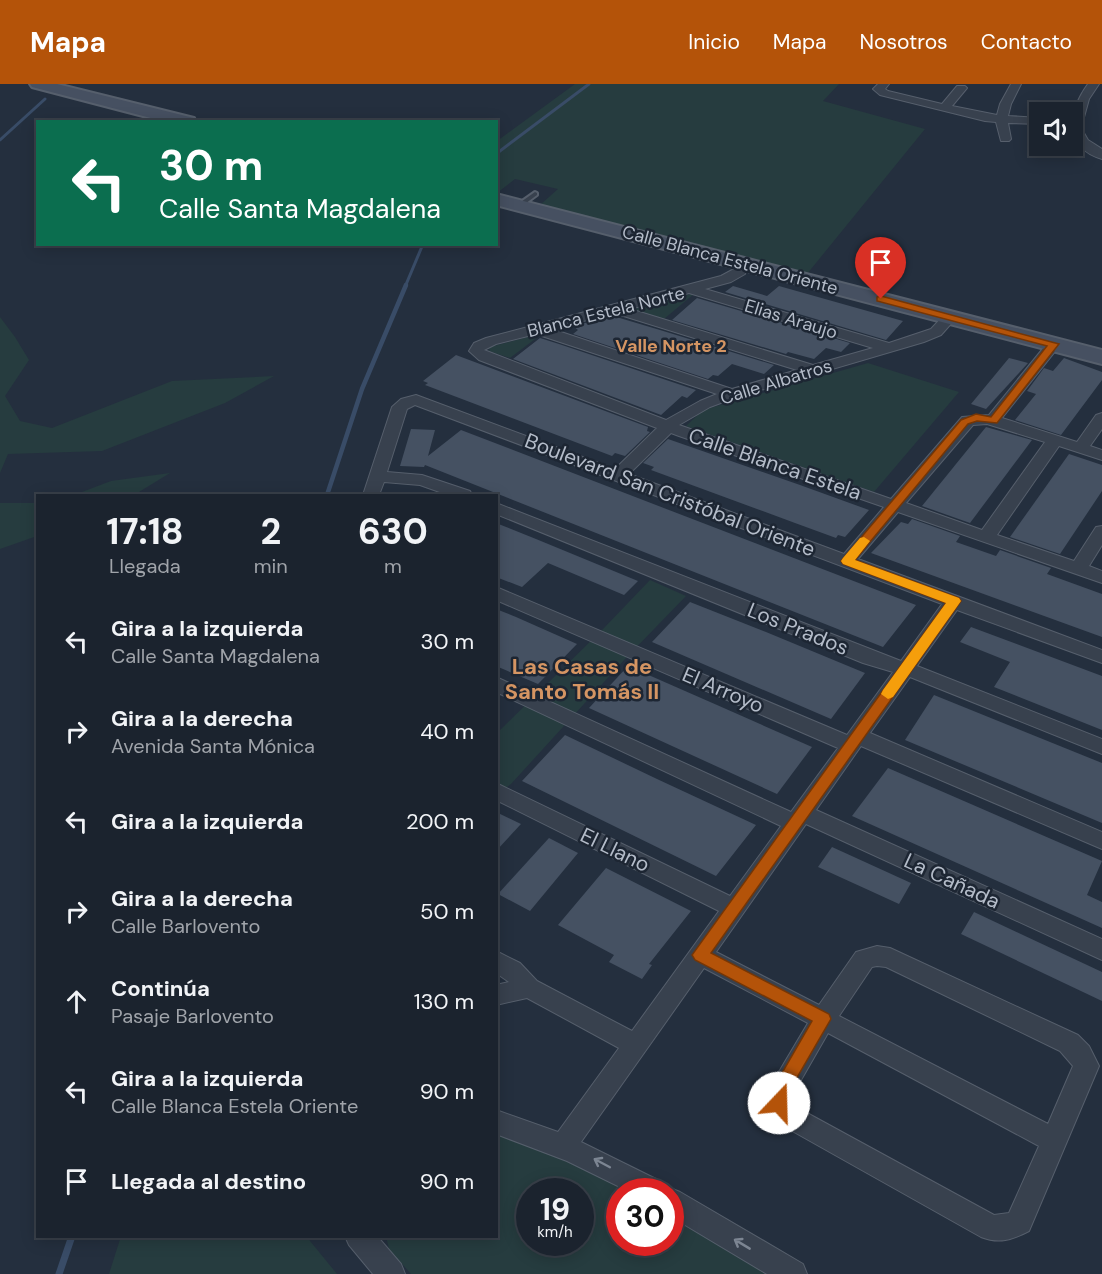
<!DOCTYPE html>
<html lang="es">
<head>
<meta charset="utf-8">
<style>
	:root { --surface:#1b232e; --page:#242b36; --text:#f1f3f6; --muted:#a0a4aa; --line:#39404a; --accent:#b45309 }
	body { margin:0; font-family:"DM Sans",sans-serif; background:var(--page); color:var(--text); height:100vh; display:flex; flex-direction:column; font-size:22px; white-space:nowrap }
	* { box-sizing:border-box; margin:0 }
	p { font-size:20px; color:var(--muted) }
	.icon { flex:none; width:33px; height:33px; fill:none; stroke:currentColor; stroke-width:2; stroke-linecap:round; stroke-linejoin:round }
	.map { position:relative; flex:1; overflow:hidden }
	.details { position:absolute; left:36px; top:410px; width:462px; height:744px; display:flex; flex-direction:column; background:var(--surface); border-radius:0px; box-shadow:0 3px 15px #0003,0 0 0 2px var(--line) }
	.details>* { flex:none }
	.top-card { position:absolute; left:36px; top:36px; width:462px; height:126px; border-radius:0px; box-shadow:0 3px 15px #0003,0 0 0 2px var(--line); background:#0b6e4f; color:#fff; overflow:hidden }
	.buttons { position:absolute; left:1029px; top:18px; display:grid; gap:12px }
	.buttons a { display:grid; place-items:center; width:54px; height:54px; border-radius:0px; background:var(--surface); box-shadow:0 3px 15px #0003,0 0 0 2px var(--line); font-size:30px }
	.speed { position:absolute; left:516px; top:1094px; display:flex; gap:12px; font-size:30px; font-weight:700; text-align:center }
	.speed>* { display:grid; place-content:center; width:78px; height:78px; border-radius:50%; background:var(--surface); box-shadow:0 3px 15px #0003,0 0 0 2px var(--line); line-height:1 }
	.speed small { font-size:15px; font-weight:400 }
	.speed .limit { border:9px solid #d22; background:#fff; color:#111 }
	.pin { position:absolute; display:grid; place-items:center; width:51px; height:51px; color:#fff; margin:-62px -26px; border-radius:50% 50% 50% 0; rotate:-45deg; box-shadow:0 0 6px #0007 }
	.pin .icon { rotate:45deg }
	.me { position:absolute; width:66px; margin:-33px; rotate:21deg; stroke-linejoin:round; filter:drop-shadow(0 0 4px #0008) }
	.turn { display:flex; align-items:center; gap:21px; height:126px; padding:0 24px; font-size:27px }
	.turn .icon { width:78px; height:78px; stroke-width:2.5 }
	.turn b { display:block; font-size:42px; line-height:51px }
	.eta { display:flex; justify-content:space-evenly; align-items:center; height:102px; text-align:center }
	.eta b { font-size:36px; font-weight:700; line-height:42px }
	ul { padding:0; list-style:none }
	li { display:flex; align-items:center; gap:18px; height:90px; padding:0 24px }
	li div { flex:1 }
	li b { display:block; font-size:22px }
	li em { font-style:normal }
	header { display:flex; align-items:center; gap:36px; box-sizing:border-box; height:84px; padding:0 30px; background:var(--accent); color:#fff }
	header strong { font-size:28px }
	nav { display:flex; gap:33px; margin-inline-start:auto; font-size:21px }
	.map>svg:first-child { display:block }
	.green { fill:#263c3f; fill-rule:evenodd }
	.lines { fill:none; stroke-linecap:round; stroke-linejoin:round }
	.stream-far2 { stroke:#394c67; stroke-width:3 }
	.stream-far1 { stroke:#394c67; stroke-width:4.5 }
	.stream { stroke:#394c67; stroke-width:7 }
	.building { fill:#455162 }
	.lane-casing { stroke:#565f6c; stroke-width:4 }
	.street-casing { stroke:#565f6c; stroke-width:2 }
	.secondary-casing { stroke:#565f6c; stroke-width:4 }
	.lane { fill:#38414e; fill-rule:evenodd }
	.street { fill:#38414e; fill-rule:evenodd }
	.secondary { fill:#465061; fill-rule:evenodd }
	.oneway { stroke:#7c8592 }
	.route { fill:#b45309; stroke:#753606; stroke-width:1.5 }
	.slow { fill:#f59e0b }
	.labels { text-anchor:middle; dominant-baseline:central; stroke-width:5; stroke-linejoin:round; paint-order:stroke }
	.far-street-label { font-size:18px; fill:#b4bcc9; stroke:#1d2633 }
	.far-neighbourhood-label { font-size:18px; font-weight:bold; fill:#d59563; stroke:#1d2633 }
	.street-label { font-size:21px; fill:#b4bcc9; stroke:#1d2633 }
	.neighbourhood-label { font-size:22px; font-weight:bold; fill:#d59563; stroke:#1d2633 }
</style>
</head>
<body>
<header>
<strong>Mapa</strong>
<nav><a>Inicio</a><a>Mapa</a><a>Nosotros</a><a>Contacto</a></nav>
</header>
<div class="map">
<svg width="1102" height="1190" viewBox="0 0 1102 1190">
	<rect width="100%" height="100%" fill="#242f3e"/>
	<g class="green">
		<path d="M575 0H839L823 17 925 45 807 190 540 121 558 105 515 95 497 109V57Z"/>
		<path d="M695 209 664 235 633 225Z"/>
		<path d="M0 233 15 253 29 276 5 312 20 337 52 344 172 297 274 292 225 319 102 367 8 370 0 389Z"/>
		<path d="M543 249 510 274 489 267 490 263Z"/>
		<path d="M868 279 959 308 874 408 686 342 703 326Z"/>
		<path d="M170 389 134 411H74L111 397Z"/>
		<path d="M0 419H37V452L0 465Z"/>
		<path d="M650 496 686 512 625 575 511 700 497 710V649L604 544Z"/>
		<path d="M497 1049 531 1059 631 1107H620V1158H670L671 1131 768 1190H411L389 1165 386 1152H496ZM530 1107H580V1158H530Z"/>
		<path d="M121 1152H306L337 1190H109Z"/>
	</g>
	<g class="lines">
		<g class="stream-far2">
			<path d="M0 56 45 15"/>
			<path d="M496 70 589 0"/>
			<path d="M405 203 423 160"/>
		</g>
		<path class="stream-far1" d="M327 411 362 305 406 201"/>
		<path class="stream" d="M59 1190 72 1152"/>
	</g>
	<g class="building">
		<path d="M733 202 767 212 779 202 903 237 886 256 725 208Z"/>
		<path d="M697 214 850 259 841 268 826 264 814 275 788 268 786 270 672 236Z"/>
		<path d="M613 232 660 246 774 281 764 290 732 280 718 292 713 291 708 295 573 250 578 246 573 242Z"/>
		<path d="M540 254 559 260 696 306 687 314 682 312 661 331 513 275Z"/>
		<path d="M456 271 648 343 647 347 650 348 625 372 615 369 612 372 425 301 428 299 423 297Z"/>
		<path d="M1009 274 1028 279 986 325 971 320Z"/>
		<path d="M1064 274 1102 288V296L1061 351 1015 336 1036 310 1027 307 1044 284 1053 287Z"/>
		<path d="M986 343 1032 356 970 439 922 422Z"/>
		<path d="M411 345 435 346 428 372 461 346 916 521 883 563 425 381 424 383 400 382Z"/>
		<path d="M668 355 800 401 869 426 845 453 838 451 836 454 795 439 651 386 654 383 643 379Z"/>
		<path d="M1069 370 1102 381V407L1060 470 1010 453Z"/>
		<path d="M912 435 960 452 956 458 996 472 1000 466 1051 484 1047 490 1102 510V553L871 469 901 438 908 440Z"/>
		<path d="M496 439 536 455 638 497 624 511 548 479 522 503 496 493Z"/>
		<path d="M690 518 766 548 865 589 831 635 652 558Z"/>
		<path d="M496 525 516 533 577 560 538 600 496 582Z"/>
		<path d="M971 543 1102 592V646L994 603 1010 578 960 558Z"/>
		<path d="M628 582 717 621 812 663 777 710 589 624Z"/>
		<path d="M934 611 1102 679V739L905 656Z"/>
		<path d="M565 651 657 695 756 741 716 792 522 697Z"/>
		<path d="M888 684 1102 777 1087 811 1102 818V844L852 732Z"/>
		<path d="M496 728 521 740 496 767Z"/>
		<path d="M549 754 578 769 530 827 498 810Z"/>
		<path d="M832 763 911 799 899 820 818 783Z"/>
		<path d="M606 784 691 827 649 880 652 881 642 895 609 878 614 871 558 841Z"/>
		<path d="M974 828 1102 888V917L961 850Z"/>
	</g>
	<g class="lines">
		<defs>
			<path id="lane" d="M535 108 537 109V111L522 122H518V120Z"/>
			<g id="street">
				<path d="M878 0H889L885 5 888 7 942 20 957 2H965L967 4 952 22 997 31 1000 20 1011 0H1021L1011 20 1008 32 1040 34V40L1008 39 1011 55 1009 57H1001L996 38 985 37 880 11 873 5Z"/>
				<path d="M1088 0H1099L1089 15 1081 44 1088 56 1102 65V75C1062 63 1069 26 1088 0Z"/>
				<path d="M742 175 749 179 745 190 731 198 705 205 889 259 931 245 945 230 950 229 957 233 941 251 924 258 737 313 710 323 679 341 891 415 962 333 989 331 1049 257H1059L1061 260 1002 334 1077 358 1096 331 1102 329V345L1090 362 1102 366V376L1059 362 997 451 1074 477 1096 443 1102 442V461L1089 482 1102 487V499L898 428 858 475 1102 566V579L957 526 917 582 1102 655V670L910 593 870 649 1102 748V765L861 662 816 726 1102 855V876L806 740 716 868 819 921 856 868 877 862 890 864 1078 951 1089 962 1099 982 1029 1147C1012 1156 999 1160 981 1153L778 1039 766 1019 767 1008 808 939 704 884 581 1058 662 1098 666 1106 670 1104 680 1108 803 1180 807 1190H767L670 1132V1107H628L567 1077 496 1050V1026L558 1048 619 964 527 914 496 921V901L509 898 496 889V867L520 879 537 897 632 947 719 827 496 716V699L730 812 781 742 496 608V593L791 728 838 664 496 516V503L847 651 893 588 863 579 496 430V419L901 577 942 520 415 321 407 325 387 388 422 391 470 407 472 411H448L420 401 384 398 379 411H363L392 323 401 315 416 311 615 385 657 344 479 276 469 267 474 259 486 254 721 192 734 185 737 176ZM689 209 873 264 813 281 630 225ZM614 229 797 286 732 305 552 245ZM536 250 717 310 700 317 666 336 484 266 496 260ZM987 340 1045 358 982 446 906 419 973 341ZM671 349 679 352 884 423 844 470 629 390ZM877 882 886 883 1060 967 1073 982 1048 1040 839 932 872 883ZM828 949 1039 1062 1009 1129 994 1131 796 1023 792 1017 793 1010Z"/>
				<path d="M345 1152H377L401 1180 405 1190H373L349 1161Z"/>
			</g>
			<g id="secondary">
				<path d="M30 0H57L194 34 196 38H166L32 3Z"/>
				<path d="M496 110 1102 266V280L496 121Z"/>
			</g>
		</defs>
		<use href="#lane" class="lane-casing"/>
		<use href="#street" class="street-casing"/>
		<use href="#secondary" class="secondary-casing"/>
		<use href="#lane" class="lane"/>
		<use href="#street" class="street"/>
		<use href="#secondary" class="secondary"/>
	</g>
	<defs><path id="oneway-shaft" d="M-6 0H5M1.5-3L5.5 0L1.5 3" fill="none" stroke-width="1.6" stroke-linecap="round" stroke-linejoin="round" transform="scale(1.5)"/></defs>
	<g class="oneway">
		<use href="#oneway-shaft" transform="translate(602 1079) rotate(-152)"/>
		<use href="#oneway-shaft" transform="translate(742 1160) rotate(-149)"/>
	</g>
	<path class="route" d="M881 212 1059 260 997 339 977 337 968 340 855 476 959 514 961 517 711 869 829 930 831 935 788 1009 785 1025 779 1027 773 1025 770 1019 771 1008 812 937 695 876 692 871 946 519 843 480 841 477 961 336 976 330 991 333 1047 262 877 217V213Z"/>
	<path class="slow" d="M864 453 870 457 855 476 959 514 961 517 893 613 888 615 881 610 883 606 946 519 843 480 841 477 843 474 860 454Z"/>
	<g class="labels">
		<g class="far-street-label">
			<text transform="translate(730 176) rotate(15)">Calle Blanca Estela Oriente</text>
			<text transform="translate(606 228) rotate(-14)">Blanca Estela Norte</text>
			<text transform="translate(791 235) rotate(17)">Elias Araujo</text>
			<text transform="translate(776 298) rotate(-17)">Calle Albatros</text>
		</g>
		<g class="far-neighbourhood-label">
			<text x="671" y="262">Valle Norte 2</text>
		</g>
		<g class="street-label">
			<text transform="translate(775 380) rotate(19)">Calle Blanca Estela</text>
			<text transform="translate(670 411) rotate(21)">Boulevard San Cristóbal Oriente</text>
			<text transform="translate(798 545) rotate(22)">Los Prados</text>
			<text transform="translate(723 606) rotate(23)">El Arroyo</text>
			<text transform="translate(615 766) rotate(26)">El Llano</text>
			<text transform="translate(952 797) rotate(25)">La Cañada</text>
		</g>
		<g class="neighbourhood-label">
			<text x="582" y="582">Las Casas de<tspan x="582" dy="25">Santo Tomás II</tspan></text>
		</g>
	</g>
</svg>
<div class="buttons">
<a><svg class="icon" aria-label="sound" viewBox="0 0 24 24"><path d="M4 9h4l5-4v14l-5-4H4zM17 9q2 3 0 6"/></svg></a>
</div>
<div class="speed"><div>19<small>km/h</small></div><div class="limit">30</div></div>
<div class="pin" style="left:881px;top:215px;background:#d93025"><svg class="icon" aria-label="arrive" viewBox="0 0 24 24"><path d="M6 21V4h12l-3 4 3 4H6"/></svg></div>
<svg class="me" style="left:779px;top:1019px" viewBox="-20 -20 40 40"><circle r="19" fill="#fff"/><path d="M0-13L10 11 0 6-10 11z" fill="#b45309"/></svg>
<div class="top-card">
<div class="turn"><svg class="icon" aria-label="left" viewBox="0 0 24 24"><path d="M17 20v-9H6M10 6l-5 5 5 5"/></svg><div><b>30 m</b>Calle Santa Magdalena</div></div>
</div>
<section class="details">
<div class="eta">
<div><b>17:18</b><p>Llegada</p></div>
<div><b>2</b><p>min</p></div>
<div><b>630</b><p>m</p></div>
</div>
<ul>
<li><svg class="icon" aria-label="left" viewBox="0 0 24 24"><path d="M17 20v-9H6M10 6l-5 5 5 5"/></svg><div><b>Gira a la izquierda</b><p>Calle Santa Magdalena</p></div><em>30 m</em></li>
<li><svg class="icon" aria-label="right" viewBox="0 0 24 24"><path d="M7 20v-9h11M14 6l5 5-5 5"/></svg><div><b>Gira a la derecha</b><p>Avenida Santa Mónica</p></div><em>40 m</em></li>
<li><svg class="icon" aria-label="left" viewBox="0 0 24 24"><path d="M17 20v-9H6M10 6l-5 5 5 5"/></svg><div><b>Gira a la izquierda</b></div><em>200 m</em></li>
<li><svg class="icon" aria-label="right" viewBox="0 0 24 24"><path d="M7 20v-9h11M14 6l5 5-5 5"/></svg><div><b>Gira a la derecha</b><p>Calle Barlovento</p></div><em>50 m</em></li>
<li><svg class="icon" aria-label="ahead" viewBox="0 0 24 24"><path d="M12 20V5M6 11l6-6 6 6"/></svg><div><b>Continúa</b><p>Pasaje Barlovento</p></div><em>130 m</em></li>
<li><svg class="icon" aria-label="left" viewBox="0 0 24 24"><path d="M17 20v-9H6M10 6l-5 5 5 5"/></svg><div><b>Gira a la izquierda</b><p>Calle Blanca Estela Oriente</p></div><em>90 m</em></li>
<li><svg class="icon" aria-label="arrive" viewBox="0 0 24 24"><path d="M6 21V4h12l-3 4 3 4H6"/></svg><div><b>Llegada al destino</b></div><em>90 m</em></li>
</ul>
</section>
</div>
</body>
</html>
